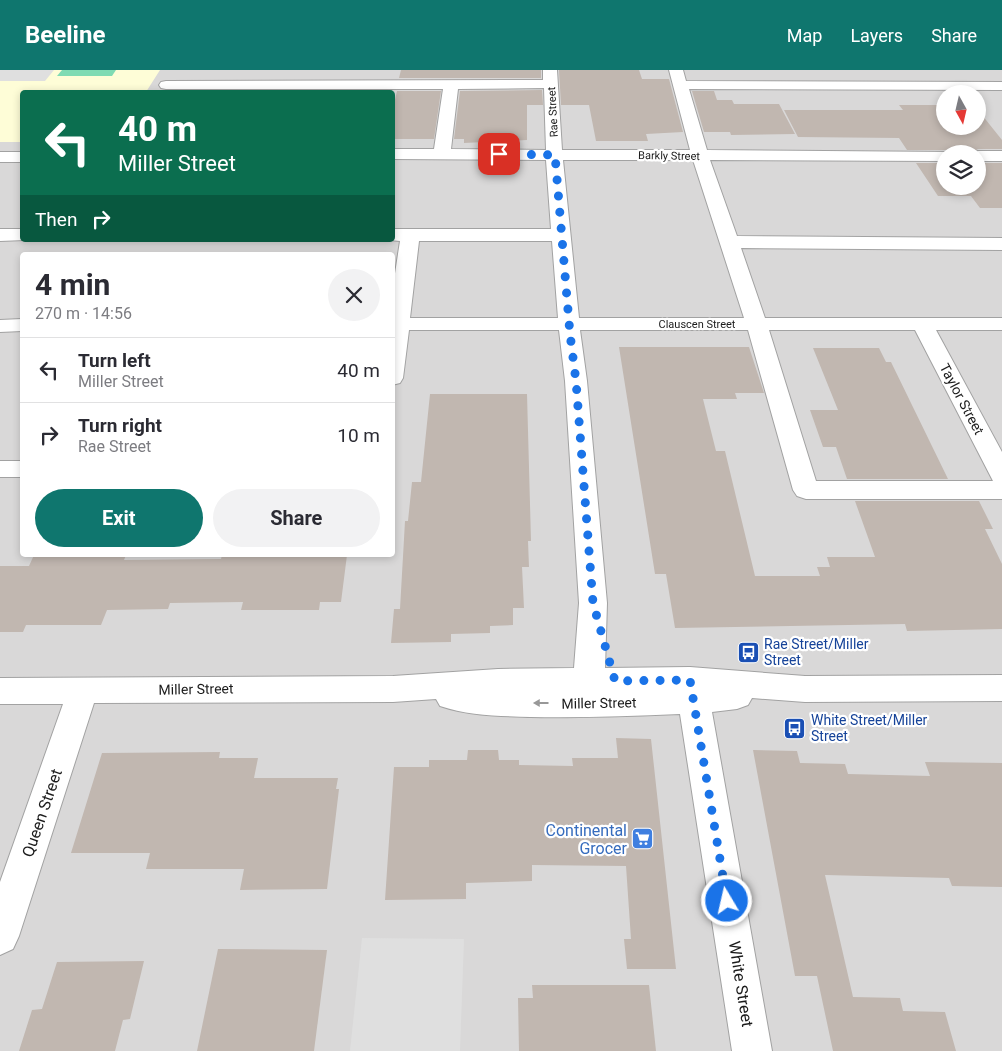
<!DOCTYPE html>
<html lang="en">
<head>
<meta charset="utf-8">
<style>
	:root { --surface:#fff; --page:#f2f2f3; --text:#2b2b33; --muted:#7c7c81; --line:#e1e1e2; --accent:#0f766e }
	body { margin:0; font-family:Roboto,sans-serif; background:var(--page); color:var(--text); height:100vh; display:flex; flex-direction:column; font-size:19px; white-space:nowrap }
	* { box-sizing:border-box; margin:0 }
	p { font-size:16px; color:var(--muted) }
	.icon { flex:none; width:28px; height:28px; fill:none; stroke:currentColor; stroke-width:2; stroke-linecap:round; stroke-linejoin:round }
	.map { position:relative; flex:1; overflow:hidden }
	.side { position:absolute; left:20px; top:182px; width:375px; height:305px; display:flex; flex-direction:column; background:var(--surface); border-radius:5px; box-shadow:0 2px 8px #0003 }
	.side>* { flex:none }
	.top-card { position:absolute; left:20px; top:20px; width:375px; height:152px; border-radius:5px; box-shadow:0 2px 8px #0003; background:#0b6e4f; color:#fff; overflow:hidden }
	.needle { width:32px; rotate:172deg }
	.buttons { position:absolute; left:936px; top:15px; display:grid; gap:10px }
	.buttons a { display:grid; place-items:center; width:50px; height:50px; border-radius:50%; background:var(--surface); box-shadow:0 2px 8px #0003; font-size:25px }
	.pin { position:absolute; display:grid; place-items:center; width:42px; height:42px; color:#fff; margin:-21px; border-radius:10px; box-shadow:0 2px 8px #0006 }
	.me { position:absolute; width:55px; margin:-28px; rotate:351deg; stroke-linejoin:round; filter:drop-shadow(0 0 4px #0008) }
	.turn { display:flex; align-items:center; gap:18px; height:105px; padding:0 15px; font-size:22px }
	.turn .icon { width:65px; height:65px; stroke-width:2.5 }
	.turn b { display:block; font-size:35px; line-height:42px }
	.then { display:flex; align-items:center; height:48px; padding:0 15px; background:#0003; gap:10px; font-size:19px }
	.round { display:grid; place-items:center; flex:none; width:52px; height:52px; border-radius:26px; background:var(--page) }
	.head { display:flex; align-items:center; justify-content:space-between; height:85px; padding:0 15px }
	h1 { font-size:30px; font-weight:700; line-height:38px }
	.primary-button { display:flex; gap:10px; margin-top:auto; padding:10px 15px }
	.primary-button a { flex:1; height:58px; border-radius:30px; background:var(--accent); color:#fff; font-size:20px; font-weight:700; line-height:58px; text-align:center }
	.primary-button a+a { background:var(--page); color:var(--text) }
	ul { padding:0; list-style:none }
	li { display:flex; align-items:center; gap:15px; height:65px; padding:0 15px; border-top:1px solid var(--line) }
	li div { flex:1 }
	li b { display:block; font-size:19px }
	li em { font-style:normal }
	header { display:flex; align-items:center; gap:30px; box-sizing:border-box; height:70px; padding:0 25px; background:var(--accent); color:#fff }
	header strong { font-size:24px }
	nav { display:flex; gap:28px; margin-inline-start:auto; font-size:18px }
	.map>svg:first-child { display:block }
	.residential { fill:#d9d8d8; fill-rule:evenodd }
	.education { fill:#fefdd7 }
	.pitch { fill:#7fdbb3 }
	.parking { fill:#dfdfdf }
	.building { fill:#c1b7b0 }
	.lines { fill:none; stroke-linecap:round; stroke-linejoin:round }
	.minor-casing { stroke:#a2a2a2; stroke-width:2 }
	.minor { fill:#fff; fill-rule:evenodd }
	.oneway { fill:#989898 }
	.route { stroke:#1a73e8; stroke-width:9; stroke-dasharray:0 16.2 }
	.labels { text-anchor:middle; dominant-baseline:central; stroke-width:4.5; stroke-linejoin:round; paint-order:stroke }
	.far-street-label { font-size:11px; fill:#1b1b1b; stroke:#fff }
	.street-label { font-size:14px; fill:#1b1b1b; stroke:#fff }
	.transit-label { font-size:14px; fill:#164399; stroke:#fff; text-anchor:start }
	.near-street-label { font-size:16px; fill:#1b1b1b; stroke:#fff }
	.near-shop-label { font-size:16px; fill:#366cbe; stroke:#fff; text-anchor:end }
</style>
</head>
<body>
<header>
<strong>Beeline</strong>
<nav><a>Map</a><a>Layers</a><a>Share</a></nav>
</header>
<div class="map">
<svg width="1002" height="981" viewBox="0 0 1002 981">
	<rect width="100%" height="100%" fill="#ece8e0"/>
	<path class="residential" d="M159 0H1002V981H0V70H22V170H392V22H144ZM945 24H978V56H945ZM945 84H978V116H945ZM22 185H392V485H22Z"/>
	<path class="education" d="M0 0H160L146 22H22V72H0Z"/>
	<path class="pitch" d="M62 0H116L112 6H57Z"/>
	<g class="parking">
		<path d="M0 0H54L45 11H0Z"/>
		<path d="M362 868 464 869 460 981H350Z"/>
	</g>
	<g class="building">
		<path d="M401 0H541V8H399Z"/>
		<path d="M559 0H639L642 9H669L683 62 646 64 648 71H596L589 35H561Z"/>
		<path d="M542 20 543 35H527V70L464 73V69H454L460 21Z"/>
		<path d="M397 21H441L434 69H392V42Z"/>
		<path d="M692 21H714L717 30H732L734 34H779L795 64 731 65 730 62H704Z"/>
		<path d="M899 35H945V56H978V40L1002 70V79H978L969 84H954L951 80H907L899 68 798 67 784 40H903Z"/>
		<path d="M916 93H945V116H978V93H1002V138H980L971 126H938Z"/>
		<path d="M619 277H749L764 323H735L737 329H703L716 381H725L755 506H820L817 497H830L827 487H875L855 431H979L993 459H985L1002 494V559L907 561 905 554 675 558 666 504H655Z"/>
		<path d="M813 278H879L886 292H891L948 409H847L836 377H823L810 340H838Z"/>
		<path d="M430 324H527L531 471H528L529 497H522L524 538H513V555L490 556V563L451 564V572L391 573 394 539H400L405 451H408L412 412H421Z"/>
		<path d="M34 485H126L124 490 221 489 222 485H347L341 532H320L319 540H241L243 532 170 533 168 539 107 540 101 555H26L23 562H0V496H29Z"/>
		<path d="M616 668 651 669 676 899H627L624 869H631L626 796 532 795V811L466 813V829L385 830 394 697H429V690H467L468 680H498L499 690H519V695L573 696 572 688H618Z"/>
		<path d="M753 680 797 681 800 693 845 694 848 704 930 706 925 692 1002 693V817L952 816 949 808 825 805 853 927 900 928 903 941 945 942 956 981H833L817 906H795Z"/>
		<path d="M220 682 219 688H258L254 708H338L336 719H339L327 819 240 820 244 799H146L150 783H71L102 683Z"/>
		<path d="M218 879 327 880 314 981H197Z"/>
		<path d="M144 891 130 949 123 950 115 981H19L32 940 42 939 57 892Z"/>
		<path d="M532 915H649L656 981H519L518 928H533Z"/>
	</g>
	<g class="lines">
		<defs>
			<g id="minor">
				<path d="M543 0H557L562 80H690L669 0H683L686 11 1002 12V20L689 19 707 80 951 82 952 84H945V91L710 90 737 166 1002 168V180L741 178 765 248H1002V260H936L1002 382V429H806L797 426 793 420 748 260H580L587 311 607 533 605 598 690 597 805 606 1002 605V631L805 632 752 628 748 635 737 639 712 642 772 981H732L680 644C631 646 581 648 531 647 501 646 469 646 440 636L436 629 393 632 94 633 19 866 13 879 0 885V812L63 634H0V608L393 606 498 599 574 598 579 533 565 311 559 260H409L403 308 400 313 392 315V223L400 171 389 170H392V159H551L546 90 392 89V79H434L443 19H166L161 18 159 15 161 12 166 11 543 10ZM544 18 546 80 451 79 458 19ZM563 90H693L744 248H579ZM419 171H552L558 248H410ZM769 260H915L993 411H816Z"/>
				<path d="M978 81H1002V91H978V84H971Z"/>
				<rect x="0" y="82" width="22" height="10"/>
				<path d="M0 159H22V170H25L0 171Z"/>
				<path d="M22 249V261L0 262V250Z"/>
				<rect x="0" y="391" width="22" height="16"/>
			</g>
		</defs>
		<use href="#minor" class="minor-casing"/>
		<use href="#minor" class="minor"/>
	</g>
	<defs><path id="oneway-solid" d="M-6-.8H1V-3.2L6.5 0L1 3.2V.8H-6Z" transform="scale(1.25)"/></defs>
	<use class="oneway" href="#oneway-solid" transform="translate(541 633) rotate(-180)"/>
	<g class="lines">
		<path class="route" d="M499 84 555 85 570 264 576 311 593 533 615 611 690 610 727 831"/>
	</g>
	<defs>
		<symbol id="bus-square" viewBox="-11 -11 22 22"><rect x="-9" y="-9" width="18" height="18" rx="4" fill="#1a4fb4" stroke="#fff"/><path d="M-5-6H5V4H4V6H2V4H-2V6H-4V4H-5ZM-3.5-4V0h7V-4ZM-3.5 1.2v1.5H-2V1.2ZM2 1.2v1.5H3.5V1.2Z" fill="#fff"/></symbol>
		<symbol id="supermarket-square" viewBox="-11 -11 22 22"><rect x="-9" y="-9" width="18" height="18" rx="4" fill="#3f7fe0" stroke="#fff"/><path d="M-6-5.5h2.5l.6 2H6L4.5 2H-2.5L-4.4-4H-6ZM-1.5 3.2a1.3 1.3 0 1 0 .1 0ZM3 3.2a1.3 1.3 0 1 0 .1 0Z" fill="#fff"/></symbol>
	</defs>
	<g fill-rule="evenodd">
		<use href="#bus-square" x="736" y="570" width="25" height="25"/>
		<use href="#bus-square" x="782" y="646" width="25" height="25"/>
		<use href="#supermarket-square" x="630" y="756" width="25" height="25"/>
	</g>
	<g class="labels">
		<g class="far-street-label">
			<text transform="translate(553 42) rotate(-93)">Rae Street</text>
			<text transform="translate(669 86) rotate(1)">Barkly Street</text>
			<text x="697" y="254">Clauscen Street</text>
		</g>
		<g class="street-label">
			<text transform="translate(962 329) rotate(62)">Taylor Street</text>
			<text transform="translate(196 619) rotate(-1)">Miller Street</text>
			<text transform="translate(599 633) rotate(-1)">Miller Street</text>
		</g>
		<g class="transit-label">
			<text x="764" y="574">Rae Street/Miller<tspan x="764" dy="16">Street</tspan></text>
			<text x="811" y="650">White Street/Miller<tspan x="811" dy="16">Street</tspan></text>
		</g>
		<g class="near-street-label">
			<text transform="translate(42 743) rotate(-71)">Queen Street</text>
			<text transform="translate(741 914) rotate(81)">White Street</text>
		</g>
		<g class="near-shop-label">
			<text x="627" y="760">Continental<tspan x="627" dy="18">Grocer</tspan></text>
		</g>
	</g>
</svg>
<div class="buttons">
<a><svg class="needle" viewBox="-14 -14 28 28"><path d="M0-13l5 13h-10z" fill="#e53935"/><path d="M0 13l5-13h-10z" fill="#7c7c81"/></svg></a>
<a><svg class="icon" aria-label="layers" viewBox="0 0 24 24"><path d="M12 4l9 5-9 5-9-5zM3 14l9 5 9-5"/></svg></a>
</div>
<div class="pin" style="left:499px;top:84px;background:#d93025"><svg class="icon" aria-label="arrive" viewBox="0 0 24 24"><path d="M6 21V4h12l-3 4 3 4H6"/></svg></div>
<svg class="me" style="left:727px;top:831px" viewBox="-20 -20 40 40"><circle r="17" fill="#1a73e8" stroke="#fff" stroke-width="3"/><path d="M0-11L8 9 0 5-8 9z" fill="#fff"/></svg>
<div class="top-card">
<div class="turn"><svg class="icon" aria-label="left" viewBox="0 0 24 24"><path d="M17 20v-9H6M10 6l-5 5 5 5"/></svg><div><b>40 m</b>Miller Street</div></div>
<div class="then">Then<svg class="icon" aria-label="right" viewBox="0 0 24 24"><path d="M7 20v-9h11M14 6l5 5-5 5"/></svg></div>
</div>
<section class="side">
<div class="head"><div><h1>4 min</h1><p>270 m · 14:56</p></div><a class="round"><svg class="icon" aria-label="close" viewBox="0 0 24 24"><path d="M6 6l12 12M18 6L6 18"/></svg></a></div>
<ul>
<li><svg class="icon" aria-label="left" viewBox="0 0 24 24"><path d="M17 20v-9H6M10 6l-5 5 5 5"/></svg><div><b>Turn left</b><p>Miller Street</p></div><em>40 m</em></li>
<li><svg class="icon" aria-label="right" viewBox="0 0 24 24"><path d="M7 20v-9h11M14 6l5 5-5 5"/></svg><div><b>Turn right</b><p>Rae Street</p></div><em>10 m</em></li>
</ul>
<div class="primary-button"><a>Exit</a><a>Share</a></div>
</section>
</div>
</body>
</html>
